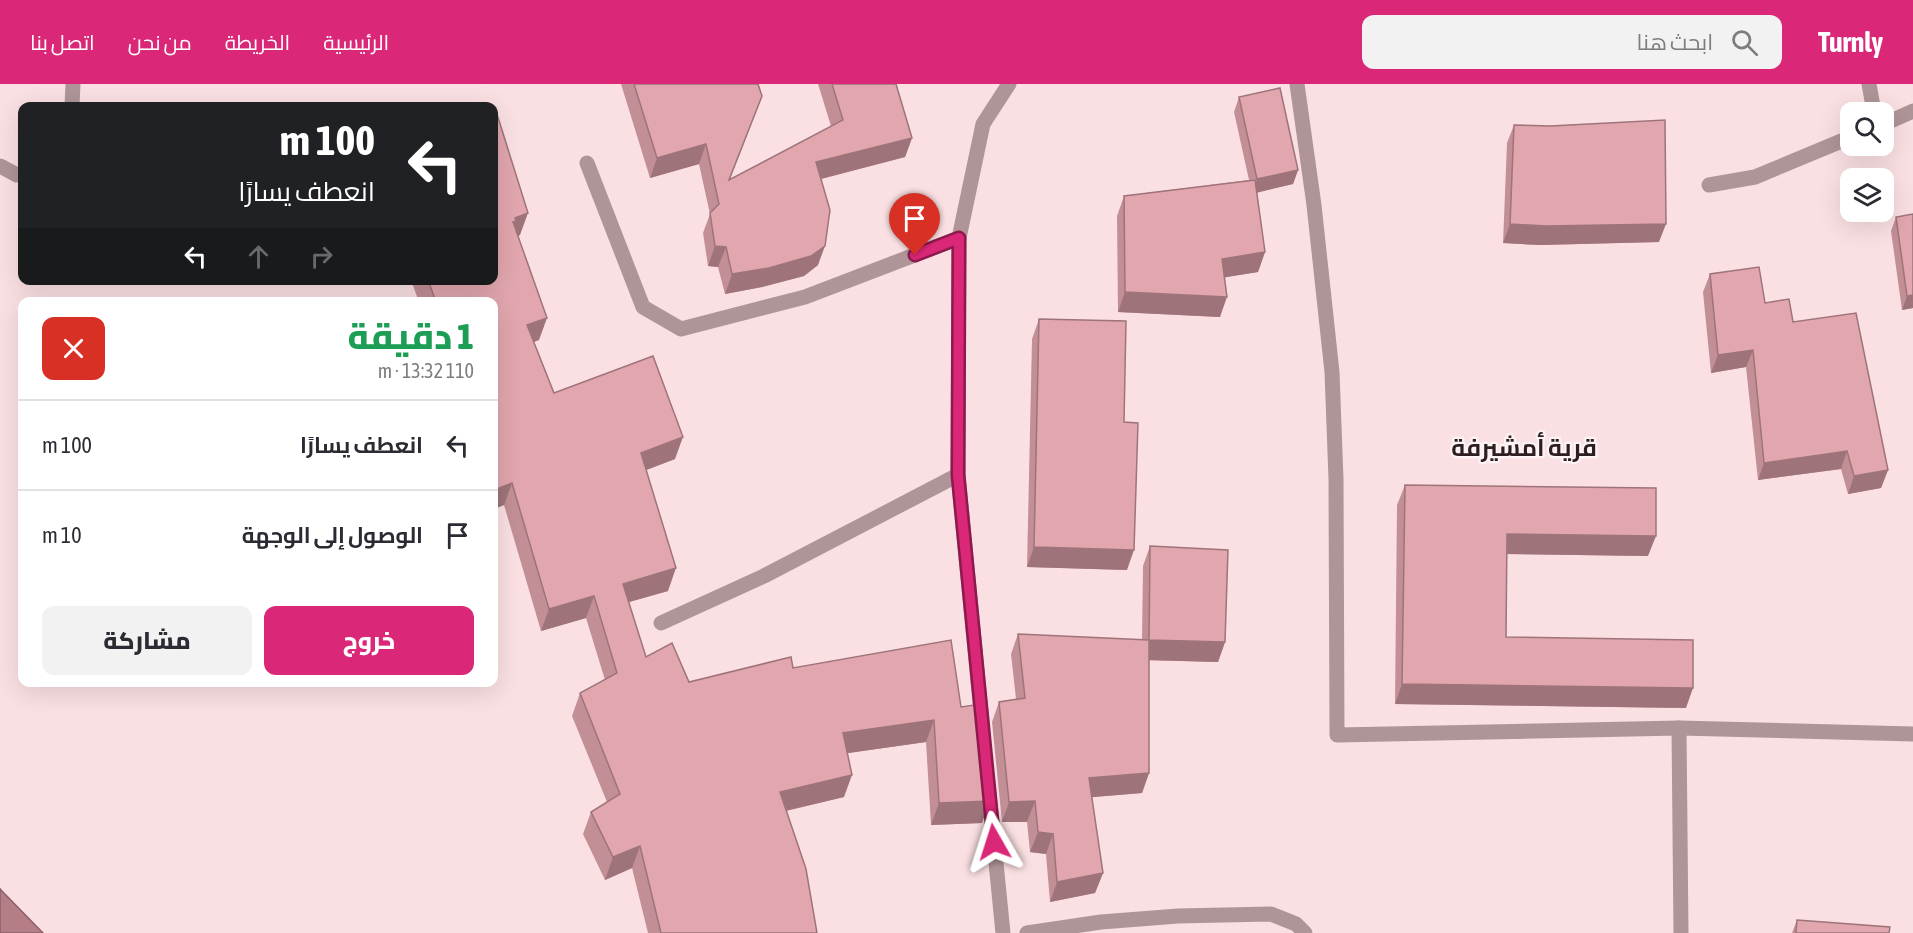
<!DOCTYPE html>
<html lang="ar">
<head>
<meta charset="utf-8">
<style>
	:root { --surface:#fff; --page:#f2f2f3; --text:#2b2b33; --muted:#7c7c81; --line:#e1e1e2; --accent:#db2777 }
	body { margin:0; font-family:"Asap Condensed",Cairo,sans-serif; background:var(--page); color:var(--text); direction:rtl; height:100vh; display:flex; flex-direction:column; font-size:22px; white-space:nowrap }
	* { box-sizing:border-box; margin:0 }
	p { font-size:20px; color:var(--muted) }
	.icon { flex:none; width:33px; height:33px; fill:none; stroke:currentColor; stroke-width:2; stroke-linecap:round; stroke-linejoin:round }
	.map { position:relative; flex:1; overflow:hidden; direction:ltr }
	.sheet { position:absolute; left:18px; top:213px; width:480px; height:390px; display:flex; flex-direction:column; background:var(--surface); border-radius:12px; box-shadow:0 6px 24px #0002; direction:rtl }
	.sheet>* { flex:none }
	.hud { position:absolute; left:18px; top:18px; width:480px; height:183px; border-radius:12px; box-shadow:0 6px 24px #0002; direction:rtl; background:#202124; color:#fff; overflow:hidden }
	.fabs { position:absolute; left:1840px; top:18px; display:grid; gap:12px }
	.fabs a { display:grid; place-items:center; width:54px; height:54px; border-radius:12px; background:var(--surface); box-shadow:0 6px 24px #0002; font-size:30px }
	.pin { position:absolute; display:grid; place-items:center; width:51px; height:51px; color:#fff; margin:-62px -26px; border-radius:50% 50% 50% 0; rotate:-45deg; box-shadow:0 0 6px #0007 }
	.pin .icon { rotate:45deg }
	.me { position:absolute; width:66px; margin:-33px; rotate:354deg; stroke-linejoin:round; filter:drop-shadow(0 0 4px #0008) }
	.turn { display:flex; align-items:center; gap:21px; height:126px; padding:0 24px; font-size:27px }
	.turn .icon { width:78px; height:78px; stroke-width:2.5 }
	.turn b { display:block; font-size:42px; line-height:51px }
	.lanes { display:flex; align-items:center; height:57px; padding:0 24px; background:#0003; justify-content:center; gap:30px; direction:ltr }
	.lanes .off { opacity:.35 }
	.round { display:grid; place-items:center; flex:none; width:63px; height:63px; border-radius:12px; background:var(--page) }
	.headline { display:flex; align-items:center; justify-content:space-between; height:102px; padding:0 24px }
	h1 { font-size:36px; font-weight:800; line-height:45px; color:#1e9e55 }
	.cta { display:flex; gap:12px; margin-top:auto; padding:12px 24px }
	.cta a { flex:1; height:69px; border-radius:12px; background:var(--accent); color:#fff; font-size:24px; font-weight:800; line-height:69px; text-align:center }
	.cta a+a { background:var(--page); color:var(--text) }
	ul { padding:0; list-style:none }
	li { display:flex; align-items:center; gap:18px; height:90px; padding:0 24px; border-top:2px solid var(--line) }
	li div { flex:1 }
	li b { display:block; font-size:22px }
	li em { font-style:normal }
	header { display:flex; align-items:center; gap:36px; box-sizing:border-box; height:84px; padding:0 30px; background:var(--accent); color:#fff }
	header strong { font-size:28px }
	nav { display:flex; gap:33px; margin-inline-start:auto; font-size:21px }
	.search { width:420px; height:54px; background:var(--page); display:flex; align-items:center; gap:15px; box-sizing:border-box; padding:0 21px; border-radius:12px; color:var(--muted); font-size:22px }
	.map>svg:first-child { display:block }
	.water { fill:#b57d85; stroke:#8c6067; stroke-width:1.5 }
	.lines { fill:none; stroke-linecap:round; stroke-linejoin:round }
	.lane { stroke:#af9598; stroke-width:15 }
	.street { stroke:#af9598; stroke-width:15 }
	.wall { fill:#c28f96 }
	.shaded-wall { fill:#9e747a }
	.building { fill:#e1a6ae; stroke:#9e747a; stroke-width:1.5 }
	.route-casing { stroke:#8e194d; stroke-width:15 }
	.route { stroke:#db2777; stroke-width:10 }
	.labels { text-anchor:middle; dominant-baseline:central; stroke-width:4.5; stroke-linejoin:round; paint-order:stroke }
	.quarter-label { font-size:24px; font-weight:bold; fill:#2e1e20; stroke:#fcf3f4 }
</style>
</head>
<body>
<header>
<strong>Turnly</strong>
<div class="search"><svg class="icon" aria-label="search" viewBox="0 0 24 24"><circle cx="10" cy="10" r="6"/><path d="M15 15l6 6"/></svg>ابحث هنا</div>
<nav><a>الرئيسية</a><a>الخريطة</a><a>من نحن</a><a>اتصل بنا</a></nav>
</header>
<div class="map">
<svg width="1913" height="849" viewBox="0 0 1913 849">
	<rect width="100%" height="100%" fill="#fbe0e3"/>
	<path class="water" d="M0 804V805L43 849H0Z"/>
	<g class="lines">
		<g class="lane">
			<path d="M72 22 73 0"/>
			<path d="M0 82 17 91 22 90"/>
		</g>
		<g class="street">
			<path d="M1297 0 1314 121 1332 288 1336 395 1337 651 1679 644 1913 650"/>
			<path d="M1869 0 1874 28"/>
			<path d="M1884 40 1913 27"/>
			<path d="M587 79 643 223 681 245 805 213 959 154"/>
			<path d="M1709 101 1755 93 1851 53"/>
			<path d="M661 539 764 492 958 391"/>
			<path d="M982 639 958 391 959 154 983 40 1009 0"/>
			<path d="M1679 644 1681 849"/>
			<path d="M988 699 1003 849"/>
			<path d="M1027 849 1101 838 1178 832 1271 830 1296 840 1305 849"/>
		</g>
	</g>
	<g class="wall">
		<path d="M621 0H758L762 12 730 95 831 42 818 0H896L912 54 905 73 821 95 818 181 804 192 762 203 725 210 718 183 708 182 703 149 710 130 699 80 650 94Z"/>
		<path d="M1239 13 1298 86 1293 100 1257 108 1265 168 1258 188 1225 193 1220 233 1118 228 1117 132 1124 112 1249 96 1234 28Z"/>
		<path d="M494 28 520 151 518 152 539 256 534 258 554 309 675 375 646 386 668 507 629 518 646 573 689 598 793 584 961 623 982 739 931 741 926 658 847 669 844 713 786 727 817 849H648L632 784 605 796 583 750 591 728 607 718 572 632 580 609 605 596 586 534 541 547 504 421 494 425V218H419L411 196H494Z"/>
		<path d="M1514 41 1659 158 1540 161 1503 159 1507 59Z"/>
		<path d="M1896 133 1913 224 1902 226 1891 147Z"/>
		<path d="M1710 190 1765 219 1793 238 1888 386 1881 404 1848 410 1841 385 1758 396 1746 283 1711 289 1703 208Z"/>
		<path d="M1039 235 1124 338 1127 486 1027 483 1032 255Z"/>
		<path d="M1405 401 1648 472 1507 470 1506 553 1686 624 1395 620 1397 421Z"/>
		<path d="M1150 462 1225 558 1218 578 1149 576V689L1142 709 1092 713 1103 789 1095 809 1050 818 1046 770 1030 768 1027 738H1002L992 638 999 618 1016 615 1011 570 1018 550 1142 556 1143 482Z"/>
		<path d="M1797 836 1889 849H1792Z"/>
	</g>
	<g class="shaded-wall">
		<path d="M912 54 905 73 809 98 816 78Z"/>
		<path d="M706 60 699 80 650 94 657 74Z"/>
		<path d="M1298 86 1293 100 1252 110 1257 95Z"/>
		<path d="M528 129 520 151 510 155 513 138 515 134Z"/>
		<path d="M1510 140H1666L1659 158 1540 161 1503 159Z"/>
		<path d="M715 162 726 163 718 183 708 182Z"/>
		<path d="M825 162 818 181 804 192 762 203 725 210 732 190Z"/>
		<path d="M1265 168 1258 188 1215 195 1222 175Z"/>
		<path d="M1125 208 1227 213 1220 233 1118 228Z"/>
		<path d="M1913 211V224L1902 226 1907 212Z"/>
		<path d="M547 234 539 256 519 263 527 241Z"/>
		<path d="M1753 266 1746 283 1711 289 1718 271Z"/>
		<path d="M683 353 675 375 633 391 641 369Z"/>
		<path d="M1847 367 1841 385 1758 396 1764 379Z"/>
		<path d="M1888 386 1881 404 1848 410 1854 392Z"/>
		<path d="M512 399 504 421 494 425V406Z"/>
		<path d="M1507 450 1656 452 1648 472 1499 470Z"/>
		<path d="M1034 463 1134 466 1127 486 1027 483Z"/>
		<path d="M676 484 668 507 615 522 623 500Z"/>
		<path d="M594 512 586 534 541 547 549 525Z"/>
		<path d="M1149 556 1225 558 1218 578 1142 576Z"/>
		<path d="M1402 600 1693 604 1686 624 1395 620Z"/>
		<path d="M934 636 926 658 835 671 843 649Z"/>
		<path d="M1149 689 1142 709 1082 714 1089 694Z"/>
		<path d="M852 691 844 713 772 730 780 708Z"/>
		<path d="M990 717 982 739 931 741 939 719Z"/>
		<path d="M1035 717 1027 738H1002L1009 718Z"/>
		<path d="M1038 748 1053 750 1046 770 1030 768Z"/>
		<path d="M640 762 632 784 605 796 613 773Z"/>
		<path d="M1103 789 1095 809 1050 818 1057 798Z"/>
	</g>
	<g class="building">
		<path d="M634 0H758L762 12 729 96 843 36 832 0H896L912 54 816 78 830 126 825 162 811 172 769 184 732 190 726 163 715 162 710 129 719 120 706 60 657 74Z"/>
		<path d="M1280 4 1298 86 1257 95 1239 13Z"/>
		<path d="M496 27 528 129 515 134 516 137 513 138 547 234 527 241 554 309 653 272 683 353 641 369 676 484 623 500 646 573 672 559 689 598 791 573 793 584 951 556 961 623 981 620 990 717 939 719 934 636 843 649 852 691 780 708 806 785 817 849H661L640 762 613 773 591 728 620 710 580 609 617 589 594 512 549 525 512 399 494 406V218H436L428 196H494V28Z"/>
		<path d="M1665 36 1666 140 1546 142 1510 140 1514 41 1550 42Z"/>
		<path d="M1255 96 1265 168 1222 175 1227 213 1125 208 1124 112Z"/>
		<path d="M1913 130V211L1907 212 1896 133Z"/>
		<path d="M1759 183 1765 219 1789 215 1793 238 1856 229 1888 386 1854 392 1847 367 1764 379 1753 266 1718 271 1710 190Z"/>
		<path d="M1039 235 1126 237 1124 338 1138 339 1134 466 1034 463Z"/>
		<path d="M1405 401 1656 404V452L1507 450 1506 553 1693 556V604L1402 600Z"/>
		<path d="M1150 462 1228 466 1225 558 1149 556Z"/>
		<path d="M1018 550 1149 556V689L1089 694 1103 789 1057 798 1053 750 1038 748 1035 717 1009 718 999 618 1025 614Z"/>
		<path d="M1797 836 1890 843 1889 849H1796Z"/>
	</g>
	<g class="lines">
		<defs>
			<path id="route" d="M915 171 959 154 958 391 994 758"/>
		</defs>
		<use href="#route" class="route-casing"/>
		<use href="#route" class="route"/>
	</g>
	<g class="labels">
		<g class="quarter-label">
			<text x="1524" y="363">قرية أمشيرفة</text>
		</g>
	</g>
</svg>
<div class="fabs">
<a><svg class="icon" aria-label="search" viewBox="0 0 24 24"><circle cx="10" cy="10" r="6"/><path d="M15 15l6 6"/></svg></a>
<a><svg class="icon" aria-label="layers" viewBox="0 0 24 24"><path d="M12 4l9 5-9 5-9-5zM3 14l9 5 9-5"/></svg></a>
</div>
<div class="pin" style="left:915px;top:171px;background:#d93025"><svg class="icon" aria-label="arrive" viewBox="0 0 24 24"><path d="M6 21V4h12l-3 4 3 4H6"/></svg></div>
<svg class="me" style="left:994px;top:758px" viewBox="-20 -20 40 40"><path d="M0-17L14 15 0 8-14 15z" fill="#db2777" stroke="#fff" stroke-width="4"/></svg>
<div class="hud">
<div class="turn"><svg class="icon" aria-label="left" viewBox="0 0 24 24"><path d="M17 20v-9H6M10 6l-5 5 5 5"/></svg><div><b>100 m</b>انعطف يسارًا</div></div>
<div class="lanes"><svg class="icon" aria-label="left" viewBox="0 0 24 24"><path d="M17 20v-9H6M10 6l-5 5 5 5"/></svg><svg class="icon off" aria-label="ahead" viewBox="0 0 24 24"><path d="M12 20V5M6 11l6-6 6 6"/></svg><svg class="icon off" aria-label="right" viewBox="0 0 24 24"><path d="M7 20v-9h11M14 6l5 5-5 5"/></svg></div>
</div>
<section class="sheet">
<div class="headline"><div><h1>1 دقيقة</h1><p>110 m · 13:32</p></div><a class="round" style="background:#d93025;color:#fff"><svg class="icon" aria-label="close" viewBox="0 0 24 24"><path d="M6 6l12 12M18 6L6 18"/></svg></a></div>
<ul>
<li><svg class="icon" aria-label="left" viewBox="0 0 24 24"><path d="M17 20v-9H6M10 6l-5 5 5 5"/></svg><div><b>انعطف يسارًا</b></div><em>100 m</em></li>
<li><svg class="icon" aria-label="arrive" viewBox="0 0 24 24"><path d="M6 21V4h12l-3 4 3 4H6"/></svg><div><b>الوصول إلى الوجهة</b></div><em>10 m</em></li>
</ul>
<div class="cta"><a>خروج</a><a>مشاركة</a></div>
</section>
</div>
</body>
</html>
